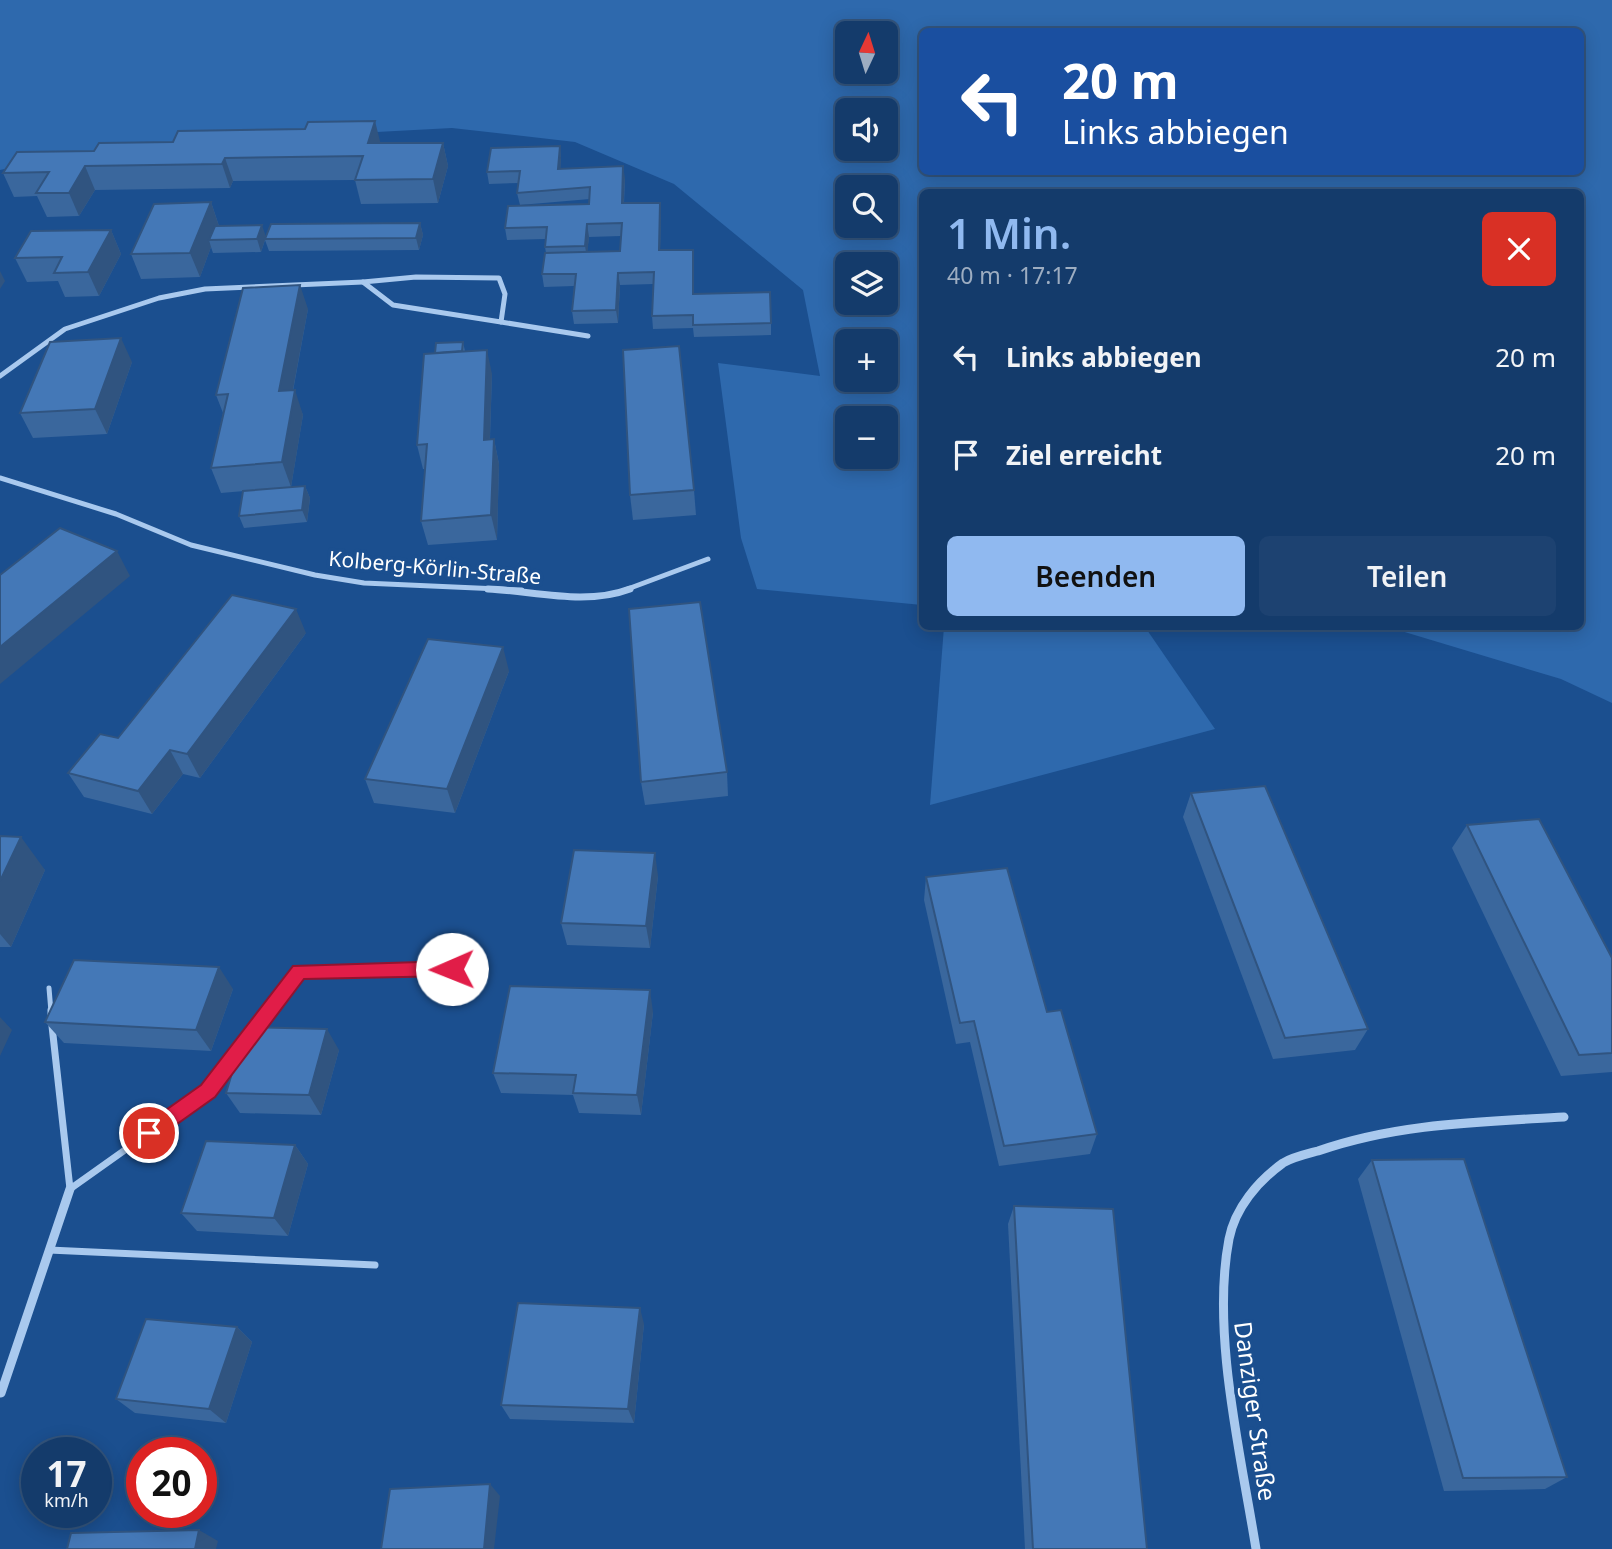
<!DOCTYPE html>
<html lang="de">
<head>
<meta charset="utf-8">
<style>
	:root { --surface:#143b6b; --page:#1d4271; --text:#f1f3f6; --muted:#9dadc1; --line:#33557e; --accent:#90b9f0 }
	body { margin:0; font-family:"Noto Sans",sans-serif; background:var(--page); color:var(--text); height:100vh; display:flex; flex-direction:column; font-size:26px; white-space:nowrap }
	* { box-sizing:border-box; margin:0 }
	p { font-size:23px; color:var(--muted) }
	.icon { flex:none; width:38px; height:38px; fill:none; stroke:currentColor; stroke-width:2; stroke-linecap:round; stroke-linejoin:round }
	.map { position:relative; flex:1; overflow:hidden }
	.details { position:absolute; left:919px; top:189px; width:665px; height:441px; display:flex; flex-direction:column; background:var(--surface); border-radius:10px; box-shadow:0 4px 18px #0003,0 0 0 2px var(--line) }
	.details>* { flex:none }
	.hud { position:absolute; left:919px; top:28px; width:665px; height:147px; border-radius:10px; box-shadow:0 4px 18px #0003,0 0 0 2px var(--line); background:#1a4fa0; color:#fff; overflow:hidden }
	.needle { width:46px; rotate:4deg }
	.tools { position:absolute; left:835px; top:21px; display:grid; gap:14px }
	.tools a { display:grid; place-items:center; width:63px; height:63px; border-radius:10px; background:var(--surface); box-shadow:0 4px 18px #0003,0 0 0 2px var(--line); font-size:35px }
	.speed { position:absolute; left:21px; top:1437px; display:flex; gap:14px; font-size:35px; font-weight:700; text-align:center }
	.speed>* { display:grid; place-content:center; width:91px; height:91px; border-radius:50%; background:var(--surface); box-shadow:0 4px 18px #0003,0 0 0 2px var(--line); line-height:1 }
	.speed small { font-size:18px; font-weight:400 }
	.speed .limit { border:10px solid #d22; background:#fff; color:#111 }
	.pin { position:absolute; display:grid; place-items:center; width:60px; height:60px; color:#fff; margin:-30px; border:4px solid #fff; border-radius:50%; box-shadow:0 2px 7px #0007 }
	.me { position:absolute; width:77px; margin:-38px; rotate:269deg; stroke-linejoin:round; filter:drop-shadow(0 0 5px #0008) }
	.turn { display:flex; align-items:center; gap:24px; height:147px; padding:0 28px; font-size:32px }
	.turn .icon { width:91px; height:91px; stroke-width:2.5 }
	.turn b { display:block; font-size:49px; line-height:60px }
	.round { display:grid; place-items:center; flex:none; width:74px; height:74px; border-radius:10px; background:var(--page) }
	.headline { display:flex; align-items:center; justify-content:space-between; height:119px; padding:0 28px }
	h1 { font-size:42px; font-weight:600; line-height:52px; color:var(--accent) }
	.action { display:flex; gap:14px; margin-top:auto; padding:14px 28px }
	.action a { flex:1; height:80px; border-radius:10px; background:var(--accent); color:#111; font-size:28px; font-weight:600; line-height:80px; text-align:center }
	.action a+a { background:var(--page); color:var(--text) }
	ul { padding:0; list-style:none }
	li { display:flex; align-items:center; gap:21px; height:98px; padding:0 28px }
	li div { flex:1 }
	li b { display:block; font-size:26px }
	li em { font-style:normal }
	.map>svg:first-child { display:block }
	.green { fill:#2e69ad; fill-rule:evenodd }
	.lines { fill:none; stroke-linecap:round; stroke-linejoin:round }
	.service-far1 { stroke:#a9c9ee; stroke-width:5 }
	.service { stroke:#a9c9ee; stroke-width:7 }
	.minor-far2 { stroke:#a9c9ee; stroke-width:5 }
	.minor-far1 { stroke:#a9c9ee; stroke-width:7 }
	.minor { stroke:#a9c9ee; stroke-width:9 }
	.wall { fill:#3a679d; fill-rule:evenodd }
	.shaded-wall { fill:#305480 }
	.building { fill:#4478b7; stroke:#305480; stroke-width:2 }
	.route { fill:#e11d48; stroke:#92132f; stroke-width:2 }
	.labels { text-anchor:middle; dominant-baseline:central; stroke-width:7; stroke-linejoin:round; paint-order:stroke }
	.street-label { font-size:21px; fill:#fff; stroke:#1b4f8f }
	.near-street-label { font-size:24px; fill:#fff; stroke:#1b4f8f }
</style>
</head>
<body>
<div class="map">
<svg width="1612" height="1549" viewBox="0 0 1612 1549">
	<rect width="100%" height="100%" fill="#1b4f8f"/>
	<g class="green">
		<path d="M0 0H1612V703L1561 679 1388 627 1580 626V192H922V605L757 589 741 538 718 363 820 376 803 290 674 184 575 142 452 128 135 145 46 160 0 170ZM922 32H1580V172H922ZM847 33H886V72H847ZM847 110H886V149H847ZM847 187H886V226H847ZM847 264H886V303H847ZM847 341H886V380H847ZM847 418H886V457H847Z"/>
		<path d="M944 627H1145L1215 729 930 805Z"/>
	</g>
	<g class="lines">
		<g class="service-far1">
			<path d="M49 988 51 1012"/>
			<path d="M269 1012 299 972 477 968"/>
		</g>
		<g class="service">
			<path d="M51 1010V1016"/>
			<path d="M52 1026 70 1189 208 1091 244 1044"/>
			<path d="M254 1031 270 1010"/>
			<path d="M49 1250 375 1265"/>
		</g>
		<g class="minor-far2">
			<path d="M416 277 499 278 505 294 501 322 393 305 363 282Z"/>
			<path d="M501 322 588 336"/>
			<path d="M0 376 65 329 159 298 205 289 363 282"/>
			<path d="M0 478 116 514 191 545 315 575 364 583 522 590"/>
			<path d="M625 590 708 559"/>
		</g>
		<path class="minor-far1" d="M488 589C534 591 585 606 630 589"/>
		<g class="minor">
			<path d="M1 1393 70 1189"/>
			<path d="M1256 1549C1241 1455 1211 1332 1229 1239 1235 1208 1258 1181 1283 1163 1293 1157 1307 1154 1318 1151 1398 1123 1481 1122 1564 1117"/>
		</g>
	</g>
	<g class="wall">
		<path d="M380 143H443L448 166 438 203 361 204 355 180 233 181 230 188 95 190 79 216 47 217 37 196 14 197 3 173 94 151Z"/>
		<path d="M560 146 561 158 560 169 625 178 624 203 661 215 660 250H693L694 294 771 323V335L694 337 693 328 653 329 652 316 653 284 620 285 618 323 574 324 572 311 574 286 544 287 542 274 546 253 545 247V239L507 240 505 228 589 204 590 199 520 205 517 193 519 183 489 184 487 172ZM621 236 620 251 587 252 589 237Z"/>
		<path d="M211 202 219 226 266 236 420 223 423 235 419 250 269 251 265 240 261 252 213 253 211 247 200 277 141 279 131 254Z"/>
		<path d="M111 230 121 254 99 296 65 297 58 281 27 282 15 258Z"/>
		<path d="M308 309 293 391 303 415 291 487 305 486 310 498 307 522 244 528 239 516 290 487 221 493 211 468 223 413 216 395Z"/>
		<path d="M463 342 465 351 492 374 490 439H494L499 464 497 540 428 545 421 521 425 469H423L417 445 435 353Z"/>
		<path d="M132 362 107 434 33 438 20 413Z"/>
		<path d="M694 490 696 515 633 520 630 495Z"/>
		<path d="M306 633 200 778 183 774 152 814 84 797 68 773 118 738Z"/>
		<path d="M509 671 455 813 374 803 365 779Z"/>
		<path d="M727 772 728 796 645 805 641 782Z"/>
		<path d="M1191 793 1368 1029 1355 1050 1273 1059 1183 817Z"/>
		<path d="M1467 825 1612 958V1072L1561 1076 1452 848Z"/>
		<path d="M0 836 45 870 11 947H0Z"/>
		<path d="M658 876 650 948 567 945 561 923Z"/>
		<path d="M926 877 1047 1012 1097 1134 1090 1154 999 1166 970 1042 956 1044 924 900Z"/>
		<path d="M233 989 211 1051 64 1043 45 1022Z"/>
		<path d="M653 1012 641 1115 579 1113 573 1095 501 1093 493 1073Z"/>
		<path d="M339 1050 321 1115 240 1113 226 1093Z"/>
		<path d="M295 1145 308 1164 288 1236 197 1231 181 1213Z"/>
		<path d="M1372 1160 1567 1477 1545 1489 1444 1491 1358 1179Z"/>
		<path d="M1014 1206 1147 1549H1025L1008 1224Z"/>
		<path d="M644 1324 634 1423 510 1419 501 1405Z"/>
		<path d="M237 1327 252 1342 226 1423 135 1413 116 1399Z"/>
	</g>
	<g class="shaded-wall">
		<path d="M375 121 381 145 368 143Z"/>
		<path d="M443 143 448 166 438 203 433 179Z"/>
		<path d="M560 146 561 158 560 181 558 169Z"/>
		<path d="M225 158 233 181 230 188 222 164Z"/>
		<path d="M85 166 95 190 79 216 69 193Z"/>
		<path d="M623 166 625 178 623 216 622 203Z"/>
		<path d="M211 202 219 226 209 240 211 247 200 277 190 253Z"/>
		<path d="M660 203 661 215 660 263 659 250Z"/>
		<path d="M420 223 423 235 419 250 416 238Z"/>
		<path d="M587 224 589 237 587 258 585 246Z"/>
		<path d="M262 225 266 237 261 252 257 239Z"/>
		<path d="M111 230 121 254 99 296 88 272Z"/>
		<path d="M0 271 5 281 0 289Z"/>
		<path d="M618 273 620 285 618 323 616 310Z"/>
		<path d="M300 285 308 309 288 416 279 391Z"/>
		<path d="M121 338 132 362 107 434 95 409Z"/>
		<path d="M487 350 492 374 489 464 484 440Z"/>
		<path d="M295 390 303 415 291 487 282 462Z"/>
		<path d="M494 439 499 464 497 540 491 515Z"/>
		<path d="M305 486 310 498 307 522 302 510Z"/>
		<path d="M117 551 130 576 0 684V647Z"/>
		<path d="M296 609 306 633 200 778 187 754Z"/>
		<path d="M503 647 509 671 455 813 447 789Z"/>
		<path d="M170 750 183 774 152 814 138 791Z"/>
		<path d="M21 837 45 870 11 947 0 934V881Z"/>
		<path d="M655 853 658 876 650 948 646 926Z"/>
		<path d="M219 967 233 989 211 1051 196 1030Z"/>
		<path d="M650 990 653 1012 641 1115 637 1095Z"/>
		<path d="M0 1017 12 1030 0 1056Z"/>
		<path d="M327 1029 339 1050 321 1115 309 1095Z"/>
		<path d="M295 1145 308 1164 288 1236 274 1218Z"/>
		<path d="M640 1308 644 1324 634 1423 628 1409Z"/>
		<path d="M237 1327 252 1342 226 1423 209 1409Z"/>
		<path d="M490 1484 500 1496 494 1549H484Z"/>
		<path d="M199 1530 218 1541 216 1549H195Z"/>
	</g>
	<g class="building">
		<path d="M375 121 368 143H443L433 179 355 180 363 156 225 158 222 164 85 166 69 193H36L49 172 3 173 17 152 94 151 99 143 173 142 178 131 305 129 308 122Z"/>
		<path d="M560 146 558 169 623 166 622 203H660L659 250H693V294L770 292 771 323 693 325V315L652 316 654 272 618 273 616 310 572 311 576 274H542L545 253 620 251 622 223 587 224 585 246 545 247 547 227 505 228 508 206 589 204 590 187 517 193 520 171 487 172 491 148Z"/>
		<path d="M211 202 190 253 131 254 154 204Z"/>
		<path d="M420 223 416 238 265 239 271 224Z"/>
		<path d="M262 225 257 239 209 240 215 226Z"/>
		<path d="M111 230 88 272 54 273 62 257 15 258 31 231Z"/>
		<path d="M300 285 279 391 295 390 282 462 211 468 228 394 216 395 243 288Z"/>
		<path d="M121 338 95 409 20 413 50 342Z"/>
		<path d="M463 342 462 351 435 353 436 343Z"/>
		<path d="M679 346 694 490 630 495 623 350Z"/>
		<path d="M487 350 484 440 494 439 491 515 421 521 427 444 417 445 424 354Z"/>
		<path d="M305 486 302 510 239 516 243 491Z"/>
		<path d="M60 528 117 551 0 647V575Z"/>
		<path d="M232 595 296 609 187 754 170 750 138 791 68 773 100 734 118 738Z"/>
		<path d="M700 602 727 772 641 782 629 609Z"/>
		<path d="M428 639 503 647 447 789 365 779Z"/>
		<path d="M1265 786 1368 1029 1285 1038 1191 793Z"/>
		<path d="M1539 819 1612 958V1053L1579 1055 1467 825Z"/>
		<path d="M0 836 21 837 0 881Z"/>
		<path d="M574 850 655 853 646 926 561 923Z"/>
		<path d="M1007 868 1047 1012 1061 1010 1097 1134 1004 1146 974 1021 960 1023 926 877Z"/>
		<path d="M74 960 219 967 196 1030 45 1022Z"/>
		<path d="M510 986 650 990 637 1095 573 1093 576 1075 493 1073Z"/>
		<path d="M246 1027 327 1029 309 1095 226 1093Z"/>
		<path d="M206 1141 295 1145 274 1218 181 1213Z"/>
		<path d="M1464 1159 1567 1477 1463 1478 1372 1160Z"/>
		<path d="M1014 1206 1113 1209 1147 1549H1033Z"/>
		<path d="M518 1303 640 1308 628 1409 501 1405Z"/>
		<path d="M146 1319 237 1327 209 1409 116 1399Z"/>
		<path d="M490 1484 484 1549H381L390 1489Z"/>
		<path d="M199 1530 195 1549H67L71 1533Z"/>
	</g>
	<path class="route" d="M452 961 458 963 461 969 458 974 452 976 304 979 215 1097 156 1139 149 1142 142 1139 139 1133 142 1127 201 1085 293 966Z"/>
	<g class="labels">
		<g class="street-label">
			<text transform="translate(435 567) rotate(5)">Kolberg-Körlin-Straße</text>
		</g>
		<g class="near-street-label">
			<text transform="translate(1256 1411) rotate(82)">Danziger Straße</text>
		</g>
	</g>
</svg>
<div class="tools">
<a><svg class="needle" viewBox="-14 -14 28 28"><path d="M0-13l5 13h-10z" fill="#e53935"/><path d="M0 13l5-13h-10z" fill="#9dadc1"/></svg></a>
<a><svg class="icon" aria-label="sound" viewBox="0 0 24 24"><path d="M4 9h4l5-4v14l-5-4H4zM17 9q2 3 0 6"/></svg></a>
<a><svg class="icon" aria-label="search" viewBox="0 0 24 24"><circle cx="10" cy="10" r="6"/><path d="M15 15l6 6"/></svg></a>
<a><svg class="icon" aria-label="layers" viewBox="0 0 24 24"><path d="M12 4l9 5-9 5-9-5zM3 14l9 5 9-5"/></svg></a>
<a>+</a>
<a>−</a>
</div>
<div class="speed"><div>17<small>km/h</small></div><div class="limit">20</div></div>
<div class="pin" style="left:149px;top:1133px;background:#d93025"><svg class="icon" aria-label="arrive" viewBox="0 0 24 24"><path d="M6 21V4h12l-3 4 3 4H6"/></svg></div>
<svg class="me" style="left:452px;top:969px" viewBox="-20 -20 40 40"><circle r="19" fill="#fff"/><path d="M0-13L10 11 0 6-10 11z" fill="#e11d48"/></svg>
<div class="hud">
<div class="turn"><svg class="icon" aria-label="left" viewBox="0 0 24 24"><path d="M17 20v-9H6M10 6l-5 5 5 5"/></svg><div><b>20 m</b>Links abbiegen</div></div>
</div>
<section class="details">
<div class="headline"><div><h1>1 Min.</h1><p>40 m · 17:17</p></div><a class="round" style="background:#d93025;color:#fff"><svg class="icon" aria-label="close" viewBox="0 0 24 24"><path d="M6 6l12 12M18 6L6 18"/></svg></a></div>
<ul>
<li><svg class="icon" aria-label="left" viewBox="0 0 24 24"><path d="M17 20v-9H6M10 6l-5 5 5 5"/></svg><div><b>Links abbiegen</b></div><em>20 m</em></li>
<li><svg class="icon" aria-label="arrive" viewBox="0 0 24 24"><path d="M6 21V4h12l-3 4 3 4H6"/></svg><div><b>Ziel erreicht</b></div><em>20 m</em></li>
</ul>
<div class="action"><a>Beenden</a><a>Teilen</a></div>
</section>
</div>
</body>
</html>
